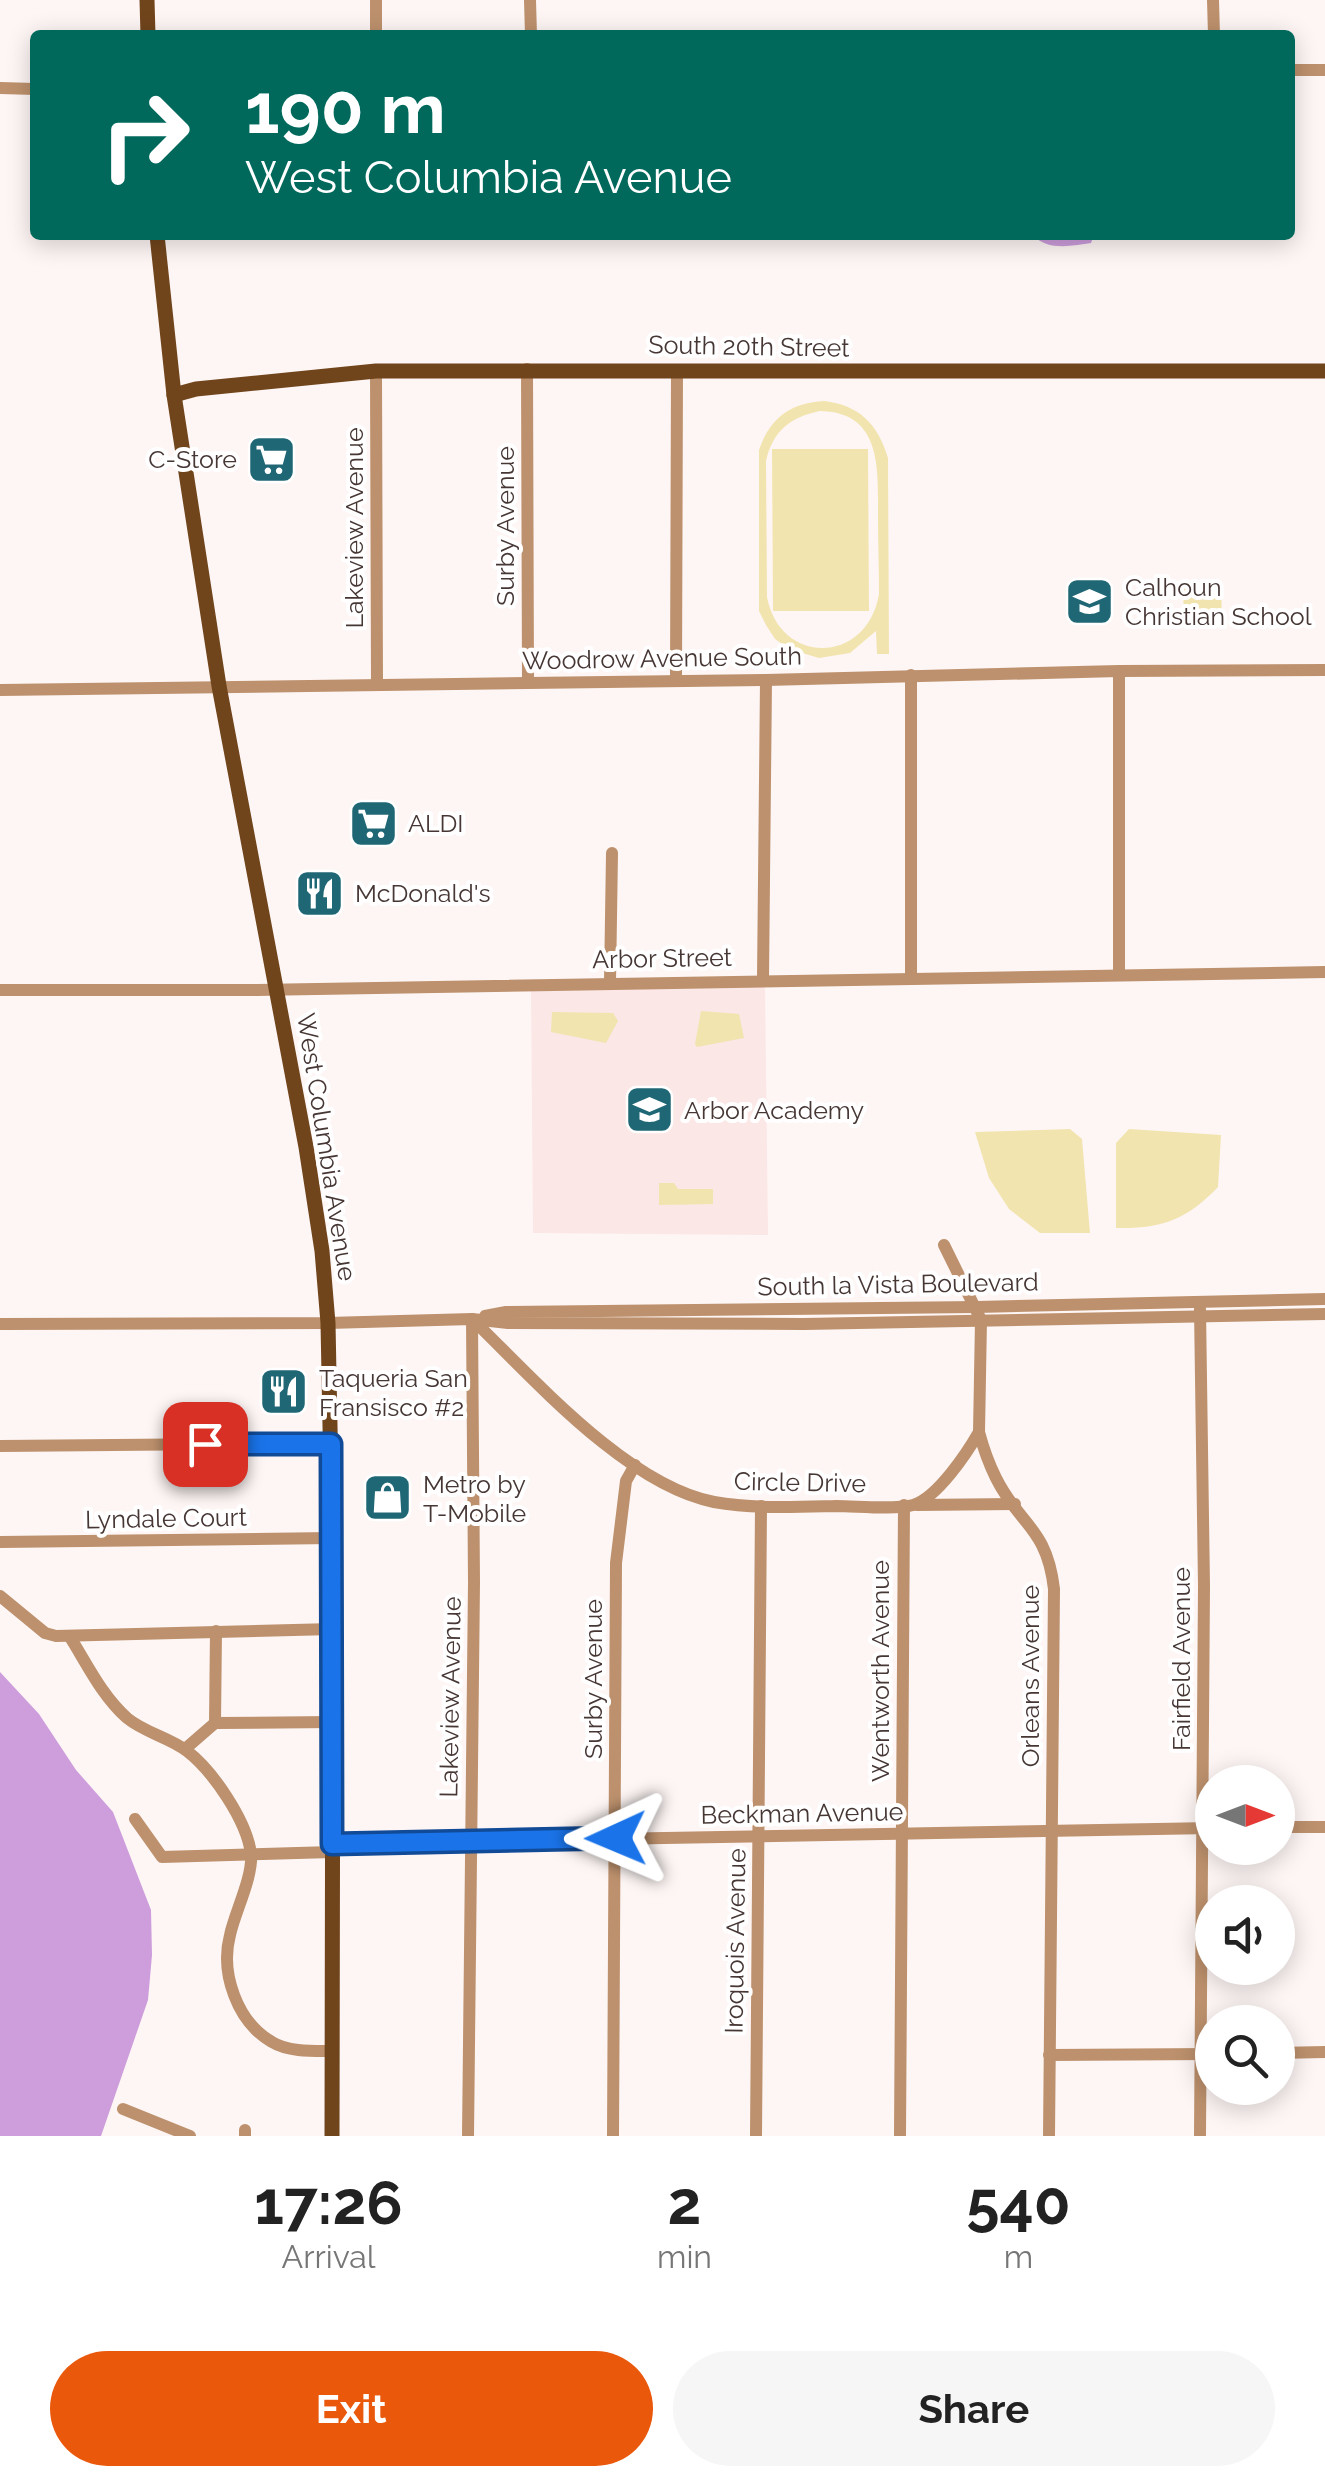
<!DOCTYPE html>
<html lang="en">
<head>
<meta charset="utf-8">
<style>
	:root { --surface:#fff; --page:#f6f6f6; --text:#222; --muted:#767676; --accent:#ea580c }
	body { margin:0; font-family:Raleway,sans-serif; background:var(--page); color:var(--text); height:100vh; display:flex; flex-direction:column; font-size:38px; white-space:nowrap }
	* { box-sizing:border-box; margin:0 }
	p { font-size:32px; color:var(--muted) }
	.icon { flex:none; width:55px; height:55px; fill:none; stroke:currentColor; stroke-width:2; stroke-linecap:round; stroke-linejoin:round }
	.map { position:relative; height:2136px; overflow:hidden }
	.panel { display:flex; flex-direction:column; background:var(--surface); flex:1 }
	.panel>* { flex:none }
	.hud { position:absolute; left:30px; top:30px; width:1265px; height:210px; border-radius:10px; box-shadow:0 5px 25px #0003; background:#00695c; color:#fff; overflow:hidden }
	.needle { width:65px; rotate:90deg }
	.tools { position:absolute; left:1195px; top:1765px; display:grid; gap:20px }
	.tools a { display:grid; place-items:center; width:100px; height:100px; border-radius:50%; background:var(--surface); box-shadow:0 5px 25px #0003; font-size:50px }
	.pin { position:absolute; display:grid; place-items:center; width:85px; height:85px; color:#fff; margin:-42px; border-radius:20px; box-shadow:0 5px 15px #0006 }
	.me { position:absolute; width:110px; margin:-55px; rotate:269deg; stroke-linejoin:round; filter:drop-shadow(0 0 8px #0008) }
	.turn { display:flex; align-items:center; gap:35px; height:210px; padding:0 50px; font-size:45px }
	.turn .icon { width:130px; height:130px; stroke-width:2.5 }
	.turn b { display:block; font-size:70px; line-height:85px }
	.eta { display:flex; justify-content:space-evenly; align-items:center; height:170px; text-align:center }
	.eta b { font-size:60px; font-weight:700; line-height:70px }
	.primary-button { display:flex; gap:20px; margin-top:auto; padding:20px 50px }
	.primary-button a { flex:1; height:115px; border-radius:60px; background:var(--accent); color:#fff; font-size:40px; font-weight:700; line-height:115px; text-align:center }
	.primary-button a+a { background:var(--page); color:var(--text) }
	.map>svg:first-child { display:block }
	.built { fill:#fbe7e5 }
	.green { fill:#f2e4af; fill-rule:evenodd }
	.water { fill:#cd9ddc }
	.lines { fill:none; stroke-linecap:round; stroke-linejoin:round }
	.minor { stroke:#bd916d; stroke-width:12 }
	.major { stroke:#71451c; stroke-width:15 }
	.route-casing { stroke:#114b97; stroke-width:25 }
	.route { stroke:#1a73e8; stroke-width:18 }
	.labels { text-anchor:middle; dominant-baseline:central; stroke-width:8; stroke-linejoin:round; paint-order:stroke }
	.street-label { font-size:25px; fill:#463735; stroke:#fff }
	.poi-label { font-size:25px; fill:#463735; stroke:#fff; text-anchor:start }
</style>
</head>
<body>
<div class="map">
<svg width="1325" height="2136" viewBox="0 0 1325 2136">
	<rect width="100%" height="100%" fill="#fef6f5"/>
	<path class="built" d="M765 985 768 1235 533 1233 531 988Z"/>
	<g class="green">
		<path d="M824 401C859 405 878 424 888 458L889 654H877L876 631 850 653 819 658 789 649 775 639 766 625 759 611V450C770 418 790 403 824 401ZM820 411C883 412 878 471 878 517 878 542 879 568 879 594 867 665 780 666 767 597L766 461C773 431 790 417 820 411Z"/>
		<path d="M772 449H868L869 611H773Z"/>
		<path d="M1221 581 1222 621 1184 622 1183 582Z"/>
		<path d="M701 1011 739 1014 744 1038 697 1047 695 1044Z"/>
		<path d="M552 1012 613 1013 618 1021 606 1043 551 1032Z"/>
		<path d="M1070 1129 1082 1139 1090 1233H1040L1009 1209 989 1178 975 1132Z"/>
		<path d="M1129 1129 1221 1135 1218 1187C1186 1220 1162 1229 1116 1228V1143Z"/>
		<path d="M659 1183H674L678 1189H713V1204L659 1205Z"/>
	</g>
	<g class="water">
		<path d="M1034 235H1094L1091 243C1073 246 1045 251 1034 235Z"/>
		<path d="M0 1672 39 1714 76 1770 113 1812 151 1910 152 1955 148 2000 101 2136H0Z"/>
	</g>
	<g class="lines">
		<g class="minor">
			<path d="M530 0 531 35"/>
			<path d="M1213 0 1214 35"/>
			<path d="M376 35V0"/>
			<path d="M1290 70H1325"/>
			<path d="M0 88 35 89"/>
			<path d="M527 369 528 682"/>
			<path d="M376 371 377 685"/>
			<path d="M1119 671V974"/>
			<path d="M911 675V977"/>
			<path d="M676 681 677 370"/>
			<path d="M0 690 766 680 1119 671 1325 670"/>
			<path d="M763 979 766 680"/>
			<path d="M610 982 612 853"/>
			<path d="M0 990H257L1325 972"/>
			<path d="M944 1245 981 1320 979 1432C983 1447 989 1464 996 1478 1019 1525 1047 1527 1054 1589L1049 2136"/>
			<path d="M1200 1309 1204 1586 1200 2136"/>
			<path d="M485 1316 506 1312 977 1307 1325 1299"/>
			<path d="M472 1319C534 1379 627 1485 714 1502 754 1509 796 1507 836 1506 857 1506 894 1510 913 1505 937 1498 967 1453 979 1432"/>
			<path d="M0 1324 328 1323 472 1319 508 1323 804 1324 1325 1314"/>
			<path d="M0 1446 331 1443"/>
			<path d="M917 1505 1015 1504"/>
			<path d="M0 1542 332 1538"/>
			<path d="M0 1596 45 1633 56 1636 333 1629"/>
			<path d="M70 1637C87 1664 102 1696 127 1718 145 1733 169 1737 187 1751 213 1771 247 1821 251 1854 253 1877 235 1912 230 1935 220 1973 237 2022 272 2042 288 2052 313 2051 332 2051"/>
			<path d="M215 1723 333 1722"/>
			<path d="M185 1749 215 1723 216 1631"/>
			<path d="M135 1819 162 1857 332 1852"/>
			<path d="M1278 1827H1325"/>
			<path d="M332 1844 1212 1828"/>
			<path d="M1278 2053 1325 2052"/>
			<path d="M1049 2055 1212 2054"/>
			<path d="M123 2109 190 2136"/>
			<path d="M245 2130V2136"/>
			<path d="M468 2136 474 1582 472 1319"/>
			<path d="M613 2136 616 1563 626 1481 635 1465"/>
			<path d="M756 2136 761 1506"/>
			<path d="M900 2136 904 1505"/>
		</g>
		<g class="major">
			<path d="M147 0 148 35"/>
			<path d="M157 235 174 395 219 686 306 1147 322 1251 328 1323 333 1580 332 2136"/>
			<path d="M174 395 196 389 376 371H1325"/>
		</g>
	</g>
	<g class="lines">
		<defs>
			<path id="route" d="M205 1444H331L332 1844 616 1838"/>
		</defs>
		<use href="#route" class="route-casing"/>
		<use href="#route" class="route"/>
	</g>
	<defs>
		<symbol id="supermarket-square" viewBox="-11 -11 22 22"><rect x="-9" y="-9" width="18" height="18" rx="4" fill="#206776" stroke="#fff"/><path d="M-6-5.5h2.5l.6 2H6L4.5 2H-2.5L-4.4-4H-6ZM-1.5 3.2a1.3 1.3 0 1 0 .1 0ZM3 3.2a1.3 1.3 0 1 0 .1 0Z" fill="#fff"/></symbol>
		<symbol id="school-square" viewBox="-11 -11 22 22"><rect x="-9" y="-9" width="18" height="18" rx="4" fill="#206776" stroke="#fff"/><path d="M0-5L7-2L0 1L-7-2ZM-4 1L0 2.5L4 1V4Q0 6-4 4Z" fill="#fff"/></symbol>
		<symbol id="restaurant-square" viewBox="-11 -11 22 22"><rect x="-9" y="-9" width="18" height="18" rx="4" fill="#206776" stroke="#fff"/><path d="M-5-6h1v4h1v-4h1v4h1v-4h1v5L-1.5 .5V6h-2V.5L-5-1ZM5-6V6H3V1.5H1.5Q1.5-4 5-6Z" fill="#fff"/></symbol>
		<symbol id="shop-square" viewBox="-11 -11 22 22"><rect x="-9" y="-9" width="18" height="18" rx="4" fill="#206776" stroke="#fff"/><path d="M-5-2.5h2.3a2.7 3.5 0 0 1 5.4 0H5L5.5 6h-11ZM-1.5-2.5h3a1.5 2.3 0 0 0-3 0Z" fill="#fff"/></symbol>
	</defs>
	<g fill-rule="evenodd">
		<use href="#supermarket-square" x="244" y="432" width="55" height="55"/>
		<use href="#school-square" x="1062" y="574" width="55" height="55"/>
		<use href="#supermarket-square" x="346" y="796" width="55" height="55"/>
		<use href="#restaurant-square" x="292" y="866" width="55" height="55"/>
		<use href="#school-square" x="622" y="1082" width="55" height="55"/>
		<use href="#restaurant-square" x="256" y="1364" width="55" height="55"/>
		<use href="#shop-square" x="360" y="1470" width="55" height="55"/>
	</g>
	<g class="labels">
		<g class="street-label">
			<text transform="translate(749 346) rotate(1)">South 20th Street</text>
			<text transform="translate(505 526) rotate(-90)">Surby Avenue</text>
			<text transform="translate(354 528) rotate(-90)">Lakeview Avenue</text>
			<text transform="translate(662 658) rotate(-1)">Woodrow Avenue South</text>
			<text transform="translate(662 958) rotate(-1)">Arbor Street</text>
			<text transform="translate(327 1147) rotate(81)">West Columbia Avenue</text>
			<text transform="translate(898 1284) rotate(-1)">South la Vista Boulevard</text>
			<text transform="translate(800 1482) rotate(1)">Circle Drive</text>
			<text transform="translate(166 1518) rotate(-1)">Lyndale Court</text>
			<text transform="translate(1181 1659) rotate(-90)">Fairfield Avenue</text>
			<text transform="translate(880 1671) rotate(-90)">Wentworth Avenue</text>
			<text transform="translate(1030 1676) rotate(-90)">Orleans Avenue</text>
			<text transform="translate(593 1679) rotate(-90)">Surby Avenue</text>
			<text transform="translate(450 1697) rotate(-89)">Lakeview Avenue</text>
			<text transform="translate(802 1813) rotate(-1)">Beckman Avenue</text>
			<text transform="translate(735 1941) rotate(-89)">Iroquois Avenue</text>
		</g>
		<g class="poi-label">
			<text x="237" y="459" text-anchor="end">C-Store</text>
			<text x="1125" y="587">Calhoun<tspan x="1125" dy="29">Christian School</tspan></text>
			<text x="408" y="823">ALDI</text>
			<text x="355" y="893">McDonald's</text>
			<text x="684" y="1110">Arbor Academy</text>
			<text x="319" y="1378">Taqueria San<tspan x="319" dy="29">Fransisco #2</tspan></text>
			<text x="423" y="1484">Metro by<tspan x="423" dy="29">T-Mobile</tspan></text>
		</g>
	</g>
</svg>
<div class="tools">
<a><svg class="needle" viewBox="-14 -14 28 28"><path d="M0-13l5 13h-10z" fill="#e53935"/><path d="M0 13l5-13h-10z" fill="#767676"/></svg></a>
<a><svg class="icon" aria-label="sound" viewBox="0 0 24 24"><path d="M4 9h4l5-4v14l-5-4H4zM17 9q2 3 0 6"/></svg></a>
<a><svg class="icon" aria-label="search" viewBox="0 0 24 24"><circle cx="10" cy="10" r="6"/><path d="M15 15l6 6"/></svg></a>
</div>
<div class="pin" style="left:205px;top:1444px;background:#d93025"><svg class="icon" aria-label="arrive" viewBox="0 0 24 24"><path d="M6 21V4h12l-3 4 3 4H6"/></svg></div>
<svg class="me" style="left:616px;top:1838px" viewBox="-20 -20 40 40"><path d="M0-17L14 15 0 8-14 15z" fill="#1a73e8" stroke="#fff" stroke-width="4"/></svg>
<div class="hud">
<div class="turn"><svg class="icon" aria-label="right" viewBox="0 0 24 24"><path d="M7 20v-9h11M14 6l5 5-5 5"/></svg><div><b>190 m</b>West Columbia Avenue</div></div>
</div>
</div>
<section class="panel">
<div class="eta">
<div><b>17:26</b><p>Arrival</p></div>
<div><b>2</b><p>min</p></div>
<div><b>540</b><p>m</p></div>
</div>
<div class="primary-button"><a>Exit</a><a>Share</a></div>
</section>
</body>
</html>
